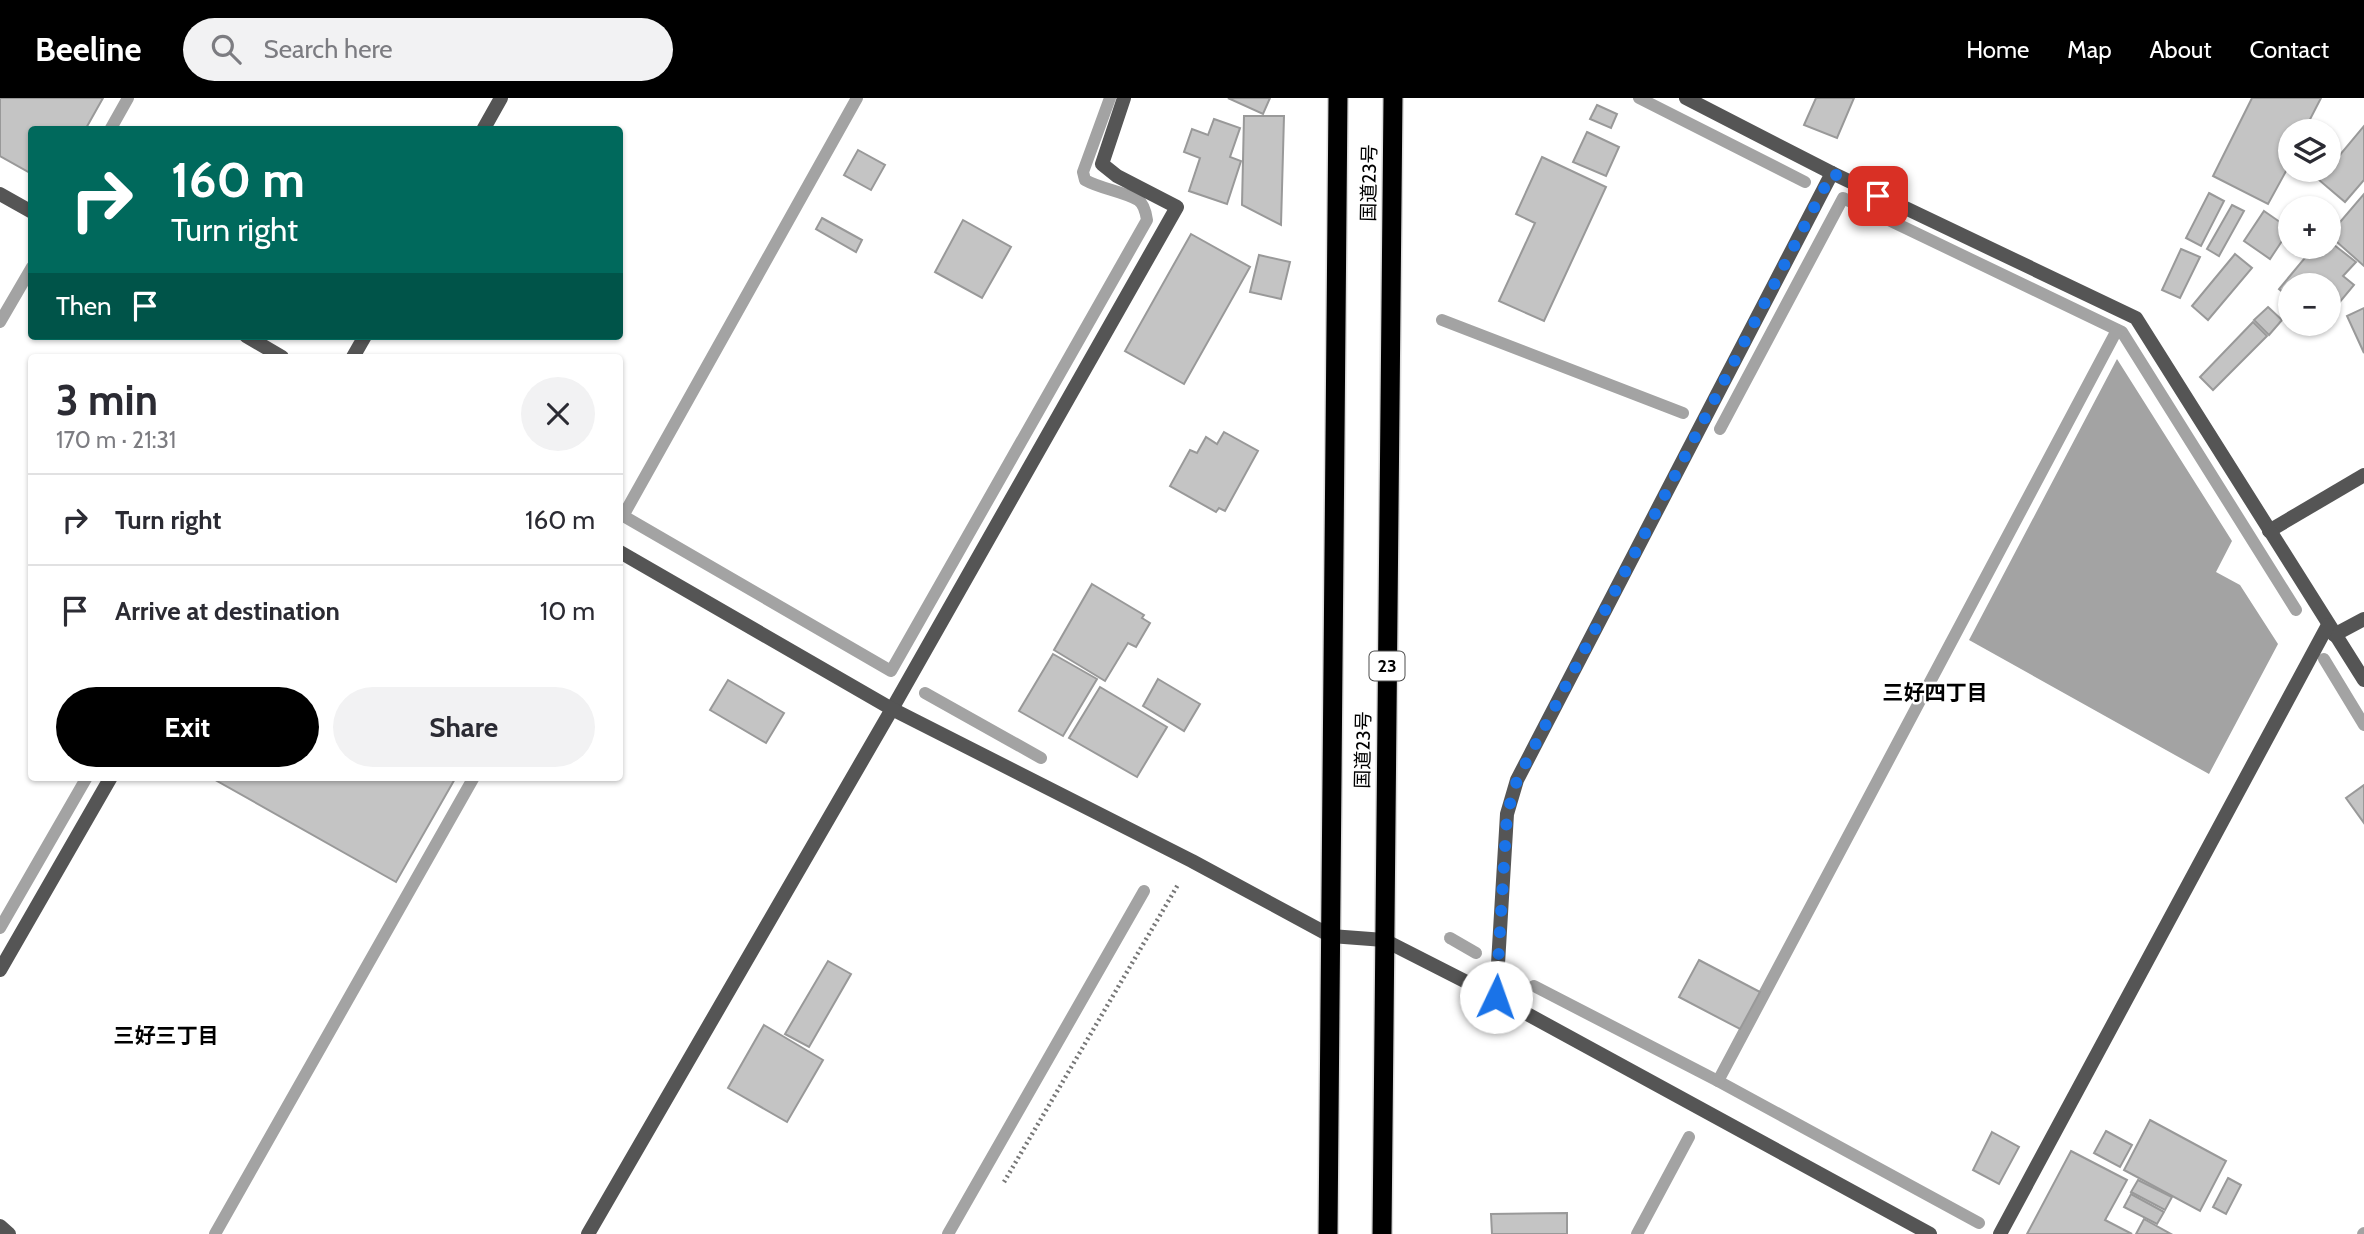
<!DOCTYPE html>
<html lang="en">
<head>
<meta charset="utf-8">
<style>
	:root { --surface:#fff; --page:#f2f2f3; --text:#2b2b33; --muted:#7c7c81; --line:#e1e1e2; --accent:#000 }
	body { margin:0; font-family:Cabin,"Noto Sans JP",sans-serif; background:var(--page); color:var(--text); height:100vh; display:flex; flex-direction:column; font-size:26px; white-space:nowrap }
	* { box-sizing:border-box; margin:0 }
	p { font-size:23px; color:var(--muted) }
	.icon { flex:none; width:38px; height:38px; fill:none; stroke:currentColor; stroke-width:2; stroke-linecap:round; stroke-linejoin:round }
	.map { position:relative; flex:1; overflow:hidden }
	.drawer { position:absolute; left:28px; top:256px; width:595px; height:427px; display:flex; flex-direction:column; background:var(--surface); border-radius:7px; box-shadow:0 2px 5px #0004 }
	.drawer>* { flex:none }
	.guide { position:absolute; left:28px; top:28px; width:595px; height:214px; border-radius:7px; box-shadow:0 2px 5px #0004; background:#00695c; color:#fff; overflow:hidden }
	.tools { position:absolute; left:2278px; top:21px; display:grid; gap:14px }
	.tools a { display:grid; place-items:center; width:63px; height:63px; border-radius:50%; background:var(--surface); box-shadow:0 2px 5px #0004; font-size:35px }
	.pin { position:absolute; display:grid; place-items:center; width:60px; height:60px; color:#fff; margin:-30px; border-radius:14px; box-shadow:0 4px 10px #0006 }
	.me { position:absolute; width:77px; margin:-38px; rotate:3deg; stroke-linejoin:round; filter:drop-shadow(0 0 5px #0008) }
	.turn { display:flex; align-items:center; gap:24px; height:147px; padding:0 28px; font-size:32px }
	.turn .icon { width:91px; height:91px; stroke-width:2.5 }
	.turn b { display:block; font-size:49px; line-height:60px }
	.then { display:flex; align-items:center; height:66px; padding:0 28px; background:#0003; gap:14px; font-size:26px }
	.round { display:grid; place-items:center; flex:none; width:74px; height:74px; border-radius:37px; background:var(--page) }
	.summary { display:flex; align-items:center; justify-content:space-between; height:119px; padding:0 28px }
	h1 { font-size:42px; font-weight:700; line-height:52px }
	.primary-button { display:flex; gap:14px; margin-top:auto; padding:14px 28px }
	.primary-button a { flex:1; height:80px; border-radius:42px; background:var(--accent); color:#fff; font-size:28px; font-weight:700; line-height:80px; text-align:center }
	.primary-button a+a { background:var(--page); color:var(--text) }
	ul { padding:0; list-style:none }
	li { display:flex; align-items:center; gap:21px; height:91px; padding:0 28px; border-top:2px solid var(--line) }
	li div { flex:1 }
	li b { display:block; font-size:26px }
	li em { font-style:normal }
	header { display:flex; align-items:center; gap:42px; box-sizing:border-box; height:98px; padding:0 35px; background:var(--accent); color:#fff }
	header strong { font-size:33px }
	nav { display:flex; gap:38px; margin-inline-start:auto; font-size:24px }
	.search { width:490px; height:63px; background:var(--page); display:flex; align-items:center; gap:18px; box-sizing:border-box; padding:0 24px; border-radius:38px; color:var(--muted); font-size:26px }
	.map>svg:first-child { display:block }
	.water { fill:#a3a3a3 }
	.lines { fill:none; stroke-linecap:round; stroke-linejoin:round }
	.stream { stroke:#a3a3a3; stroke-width:12 }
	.building { fill:#c4c4c4; stroke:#999; stroke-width:2 }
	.trunk-casing { stroke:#dbdbdb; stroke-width:22 }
	.path { stroke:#777; stroke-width:4.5; stroke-dasharray:2 3.5; stroke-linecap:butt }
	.service { stroke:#555; stroke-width:14 }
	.minor { stroke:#555; stroke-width:14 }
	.tertiary { stroke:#555; stroke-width:14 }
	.trunk { stroke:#000; stroke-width:19 }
	.route { stroke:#1a73e8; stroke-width:12; stroke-dasharray:0 21.6 }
	.labels { text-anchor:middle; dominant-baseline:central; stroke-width:5; stroke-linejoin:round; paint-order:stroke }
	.shield { fill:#fff; stroke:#4c4c4c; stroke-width:2 }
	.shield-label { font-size:18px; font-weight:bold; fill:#000 }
	.street-label { font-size:19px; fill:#000; stroke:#fff }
	.neighbourhood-label { font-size:21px; font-weight:bold; fill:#000; stroke:#fff }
</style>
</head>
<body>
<header>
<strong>Beeline</strong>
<div class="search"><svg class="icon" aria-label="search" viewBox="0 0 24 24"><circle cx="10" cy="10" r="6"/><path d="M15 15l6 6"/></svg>Search here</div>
<nav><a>Home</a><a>Map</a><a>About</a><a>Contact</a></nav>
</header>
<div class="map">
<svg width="2364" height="1136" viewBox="0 0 2364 1136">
	<rect width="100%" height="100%" fill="#fff"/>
	<path class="water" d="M2117 261 2232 443 2216 474 2240 487 2278 546 2209 676 1969 542Z"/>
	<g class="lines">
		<g class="stream">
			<path d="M1639 0 1805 84"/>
			<path d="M110 32 128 0"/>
			<path d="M1442 222 1683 315"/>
			<path d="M0 224 32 169"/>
			<path d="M1720 331 1843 100 2122 234 2296 512"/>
			<path d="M620 416 891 573 1147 122C1146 115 1144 106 1138 102 1122 93 1101 91 1085 82L1083 74 1110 0"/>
			<path d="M623 418 857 0"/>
			<path d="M2324 561 2364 627"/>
			<path d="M925 595 1041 660"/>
			<path d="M0 830 87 679"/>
			<path d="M1450 840 1476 855"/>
			<path d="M1534 888 1718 983 1979 1125"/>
			<path d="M1718 983 2117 232"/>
			<path d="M215 1136 474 679"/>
			<path d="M948 1136 1144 793"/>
			<path d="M1637 1136 1689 1039"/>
			<path d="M2363 1136 2364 1135"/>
		</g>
	</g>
	<g class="building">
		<path d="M0 0H103L85 32H32V76L0 58Z"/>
		<path d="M1228 0H1270L1263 16Z"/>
		<path d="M1816 0H1854L1837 40 1804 27Z"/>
		<path d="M2252 0H2321L2305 31 2310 33H2291V64L2268 106 2213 78Z"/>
		<path d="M1597 7 1617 16 1611 30 1590 21Z"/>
		<path d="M1244 18H1284L1281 127 1242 107Z"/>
		<path d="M1214 21 1240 30 1230 59 1241 63 1227 106 1189 93 1200 60 1184 54 1192 31 1208 37Z"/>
		<path d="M2364 28V82L2345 104 2319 82Z"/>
		<path d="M1587 34 1619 49 1606 78 1573 64Z"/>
		<path d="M858 52 885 67 871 92 844 77Z"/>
		<path d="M1542 59 1606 89 1544 223 1499 203 1535 125 1516 116Z"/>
		<path d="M2209 95 2224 103 2201 148 2186 140Z"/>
		<path d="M2364 96V168L2329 137Z"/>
		<path d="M2232 107 2244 113 2219 158 2207 151Z"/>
		<path d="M2264 113 2290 131 2270 161 2244 143Z"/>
		<path d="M822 120 862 142 856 154 816 131Z"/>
		<path d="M963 122 1011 149 982 200 935 174Z"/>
		<path d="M1191 136 1250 169 1184 286 1125 253Z"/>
		<path d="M2329 143 2356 164 2343 178 2354 187 2329 217V187H2291V201L2279 191 2314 149H2329Z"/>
		<path d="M2181 151 2200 159 2180 200 2162 192Z"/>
		<path d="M2235 156 2252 170 2208 222 2192 208Z"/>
		<path d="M1259 157 1290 164 1281 201 1250 194Z"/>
		<path d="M2268 209 2282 222 2269 237 2254 222Z"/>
		<path d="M2364 210V255L2347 218Z"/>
		<path d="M2253 224 2267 238 2213 292 2200 279Z"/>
		<path d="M1224 334 1258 353 1225 413 1219 410 1216 414 1170 388 1190 352 1197 355 1206 339 1217 346Z"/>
		<path d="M1092 486 1144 517 1142 520 1150 525 1136 549 1128 545 1105 583 1054 552Z"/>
		<path d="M1053 556 1097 581 1063 638 1019 613Z"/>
		<path d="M1158 581 1200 606 1184 633 1143 608Z"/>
		<path d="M728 582 784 615 766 645 710 612Z"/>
		<path d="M1100 589 1167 629 1137 679 1069 640Z"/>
		<path d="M210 679H456L396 784Z"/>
		<path d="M2364 687V725L2346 700Z"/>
		<path d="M1699 862 1760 894 1740 931 1679 899Z"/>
		<path d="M828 863 851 876 809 949 785 936Z"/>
		<path d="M764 927 823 962 787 1024 728 990Z"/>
		<path d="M2150 1022 2226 1063 2200 1113 2124 1072Z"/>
		<path d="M2106 1033 2132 1047 2120 1069 2094 1055Z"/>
		<path d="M1992 1034 2019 1049 1999 1086 1973 1072Z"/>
		<path d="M2071 1053 2127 1082 2105 1122 2132 1136H2027Z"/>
		<path d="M2228 1080 2241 1087 2226 1116 2213 1109Z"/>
		<path d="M2138 1082 2172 1099 2165 1112 2131 1094Z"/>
		<path d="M2131 1096 2164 1114 2157 1126 2124 1109Z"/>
		<path d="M1567 1115V1136H1492L1491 1116Z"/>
		<path d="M2144 1121 2171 1136H2136Z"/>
	</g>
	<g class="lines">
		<defs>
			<g id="trunk">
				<path d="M1328 1136 1338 0"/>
				<path d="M1382 1136 1393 0"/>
			</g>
		</defs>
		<use href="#trunk" class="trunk-casing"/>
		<path class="path" d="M1004 1084 1179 785"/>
		<g class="service">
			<path d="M2269 433 2364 377"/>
			<path d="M2334 537 2364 521"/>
		</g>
		<g class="minor">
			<path d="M1686 0 1832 75 2136 220 2364 582"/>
			<path d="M483 32 501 0"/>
			<path d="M353 259 365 238"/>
			<path d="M0 872 111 679"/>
			<path d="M1496 899 1507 716 1517 682 1832 75"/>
			<path d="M0 1128 9 1136"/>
			<path d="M588 1136 892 611 1177 109 1117 78 1102 66 1124 0"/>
			<path d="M2000 1136 2328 527"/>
		</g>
		<g class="tertiary">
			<path d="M0 96 32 114"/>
			<path d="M246 238 282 259"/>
			<path d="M620 454 892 611 1192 763 1331 838 1384 842 1496 899 1930 1136"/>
		</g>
		<use href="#trunk" class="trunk"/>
	</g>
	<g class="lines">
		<path class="route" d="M1496 899 1507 716 1517 682 1832 75 1878 98"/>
	</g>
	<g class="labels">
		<rect class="shield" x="1369.5" y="553.5" width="35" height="29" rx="5"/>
		<g class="shield-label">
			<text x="1387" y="568">23</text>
		</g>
		<g class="street-label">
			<text transform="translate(1369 85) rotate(-89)">国道23号</text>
			<text transform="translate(1363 652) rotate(-89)">国道23号</text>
		</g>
		<g class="neighbourhood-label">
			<text x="1935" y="594">三好四丁目</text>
			<text x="166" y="937">三好三丁目</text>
		</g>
	</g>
</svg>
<div class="tools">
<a><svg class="icon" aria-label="layers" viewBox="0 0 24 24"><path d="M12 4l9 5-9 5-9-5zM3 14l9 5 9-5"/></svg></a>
<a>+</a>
<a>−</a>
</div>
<div class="pin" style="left:1878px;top:98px;background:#d93025"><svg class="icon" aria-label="arrive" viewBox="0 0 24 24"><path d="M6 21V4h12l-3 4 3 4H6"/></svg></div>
<svg class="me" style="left:1496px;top:899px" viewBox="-20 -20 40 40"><circle r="19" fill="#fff"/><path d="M0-13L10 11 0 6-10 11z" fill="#1a73e8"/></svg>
<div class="guide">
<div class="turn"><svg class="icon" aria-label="right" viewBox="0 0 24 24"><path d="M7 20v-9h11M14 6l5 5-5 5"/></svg><div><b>160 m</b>Turn right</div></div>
<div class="then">Then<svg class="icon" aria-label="arrive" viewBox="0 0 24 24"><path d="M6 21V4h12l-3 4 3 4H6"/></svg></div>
</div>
<section class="drawer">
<div class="summary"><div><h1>3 min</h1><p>170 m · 21:31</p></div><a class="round"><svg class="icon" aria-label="close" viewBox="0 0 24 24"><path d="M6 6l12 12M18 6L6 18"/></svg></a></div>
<ul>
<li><svg class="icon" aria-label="right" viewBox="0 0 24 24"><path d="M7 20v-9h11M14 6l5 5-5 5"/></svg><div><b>Turn right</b></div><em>160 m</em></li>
<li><svg class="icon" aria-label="arrive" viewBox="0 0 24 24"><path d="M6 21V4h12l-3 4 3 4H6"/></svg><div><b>Arrive at destination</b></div><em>10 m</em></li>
</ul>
<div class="primary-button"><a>Exit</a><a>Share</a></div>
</section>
</div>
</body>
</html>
